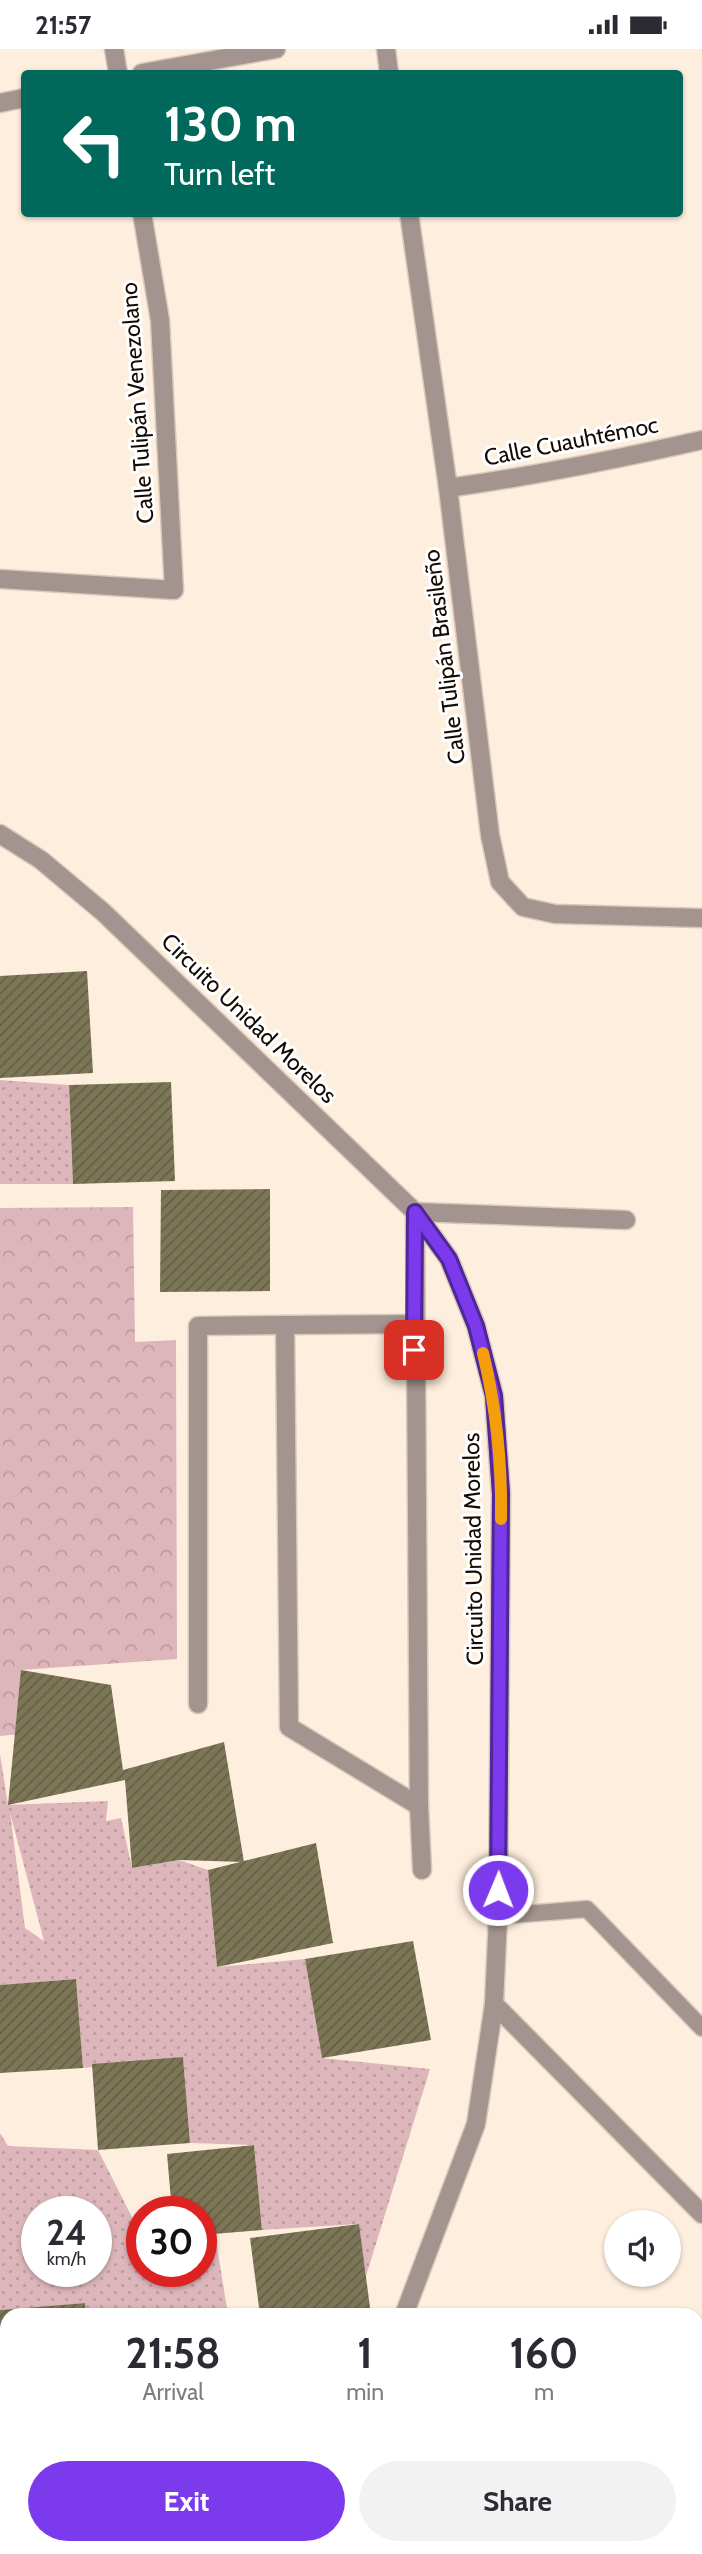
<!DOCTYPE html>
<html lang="en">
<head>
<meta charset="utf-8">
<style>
	:root { --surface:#fff; --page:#f2f2f3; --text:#2b2b33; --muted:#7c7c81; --accent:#7c3aed }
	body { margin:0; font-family:Cabin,sans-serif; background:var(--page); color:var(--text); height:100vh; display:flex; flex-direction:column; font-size:26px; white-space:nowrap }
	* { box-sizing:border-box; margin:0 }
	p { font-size:23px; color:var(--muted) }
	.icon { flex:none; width:38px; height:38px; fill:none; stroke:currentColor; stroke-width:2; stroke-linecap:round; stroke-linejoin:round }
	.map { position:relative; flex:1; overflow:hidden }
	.panel { position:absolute; left:0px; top:2259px; width:704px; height:247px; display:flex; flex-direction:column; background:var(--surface); border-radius:21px 21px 0 0; box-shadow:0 2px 5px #0004 }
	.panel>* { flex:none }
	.guide { position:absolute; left:21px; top:21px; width:662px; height:147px; border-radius:7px; box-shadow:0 2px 5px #0004; background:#00695c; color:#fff; overflow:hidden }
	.buttons { position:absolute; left:604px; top:2161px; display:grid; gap:14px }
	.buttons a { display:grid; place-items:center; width:77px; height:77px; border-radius:50%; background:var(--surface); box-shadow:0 2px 5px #0004; font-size:35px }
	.speed { position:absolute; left:21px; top:2147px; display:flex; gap:14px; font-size:35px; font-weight:700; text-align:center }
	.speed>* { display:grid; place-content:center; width:91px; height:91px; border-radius:50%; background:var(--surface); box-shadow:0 2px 5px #0004; line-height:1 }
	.speed small { font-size:18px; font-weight:400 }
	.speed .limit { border:10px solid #d22; background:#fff; color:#111 }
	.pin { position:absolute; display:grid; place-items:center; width:60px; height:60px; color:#fff; margin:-30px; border-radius:14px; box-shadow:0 4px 10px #0006 }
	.me { position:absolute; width:77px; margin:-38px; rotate:1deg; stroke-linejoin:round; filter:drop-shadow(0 0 5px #0008) }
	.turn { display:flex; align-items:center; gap:24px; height:147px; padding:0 28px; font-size:32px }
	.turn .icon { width:91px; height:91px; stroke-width:2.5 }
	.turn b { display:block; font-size:49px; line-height:60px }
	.eta { display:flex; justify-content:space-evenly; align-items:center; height:119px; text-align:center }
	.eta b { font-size:42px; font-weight:700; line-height:49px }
	.primary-button { display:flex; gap:14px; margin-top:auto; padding:14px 28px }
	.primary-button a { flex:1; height:80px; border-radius:42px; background:var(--accent); color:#fff; font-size:28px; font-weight:700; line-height:80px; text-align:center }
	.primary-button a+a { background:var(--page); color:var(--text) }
	.status { display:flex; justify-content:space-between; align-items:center; height:49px; padding:0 35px; background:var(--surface); direction:ltr }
	.status svg { height:19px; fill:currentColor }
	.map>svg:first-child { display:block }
	.park { fill:url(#park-crowns) }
	.garden { fill:url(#garden-dots); fill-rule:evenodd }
	.building { fill:url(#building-hatch) }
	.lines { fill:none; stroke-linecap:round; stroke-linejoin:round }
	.lane-casing { stroke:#d8cabb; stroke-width:19 }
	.street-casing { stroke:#d8cabb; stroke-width:21 }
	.lane { stroke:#a4948f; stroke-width:16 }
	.street { stroke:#a4948f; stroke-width:18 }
	.route-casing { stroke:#51269a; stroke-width:18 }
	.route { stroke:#7c3aed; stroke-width:12 }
	.slow { stroke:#f59e0b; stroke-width:12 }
	.labels { text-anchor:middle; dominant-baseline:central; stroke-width:6; stroke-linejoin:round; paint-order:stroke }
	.street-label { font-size:23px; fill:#130b03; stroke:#fff }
</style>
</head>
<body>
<div class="status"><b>21:57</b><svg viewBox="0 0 49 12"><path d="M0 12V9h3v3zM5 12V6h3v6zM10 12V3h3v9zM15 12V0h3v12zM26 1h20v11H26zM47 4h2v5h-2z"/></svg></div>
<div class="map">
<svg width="702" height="2505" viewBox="0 0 702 2505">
	<defs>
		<pattern id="park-crowns" width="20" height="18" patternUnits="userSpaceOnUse" patternTransform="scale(1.75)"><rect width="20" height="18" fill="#dcb6ba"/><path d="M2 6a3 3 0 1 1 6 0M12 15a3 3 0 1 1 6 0" fill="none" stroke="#bc9b9e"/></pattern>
		<pattern id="garden-dots" width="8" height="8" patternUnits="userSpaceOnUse" patternTransform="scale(1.75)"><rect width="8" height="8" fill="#dcb6ba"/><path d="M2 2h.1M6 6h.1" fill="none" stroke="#bc9b9e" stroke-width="1.8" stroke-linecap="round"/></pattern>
		<pattern id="building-hatch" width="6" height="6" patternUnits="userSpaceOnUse" patternTransform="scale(1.75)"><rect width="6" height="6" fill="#7c7657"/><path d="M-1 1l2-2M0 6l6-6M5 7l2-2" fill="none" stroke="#645f46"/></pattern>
	</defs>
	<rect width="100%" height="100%" fill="#feeede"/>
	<g class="park">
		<path d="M133 1158 135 1293 176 1291 177 1610 21 1621 20 1685 0 1687V1159Z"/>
		<path d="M0 2330 3 2348H7V2499H162V2505H0Z"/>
	</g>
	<g class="garden">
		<path d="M0 1031 69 1036 73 1135H0Z"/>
		<path d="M0 1705 8 1756 108 1752 106 1772 121 1769 132 1819 179 1811 208 1821 217 1918 305 1910 322 2009 430 2020 366 2227 358 2175 262 2181 254 2096 190 2094 183 2008 83 2019 76 1930 0 1936ZM10 1763V1764L44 1892 25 1879Z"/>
		<path d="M0 2084 8 2097 98 2101 142 2188V2222H201V2186L215 2185 228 2266H86L85 2254 0 2261ZM37 2163H96V2222H37Z"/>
	</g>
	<g class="building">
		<path d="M87 922 93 1024 0 1029V927Z"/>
		<path d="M171 1033 175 1132 73 1135 69 1036Z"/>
		<path d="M270 1140V1242L160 1243 161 1141Z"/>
		<path d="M21 1621 111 1636 123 1721 224 1693 244 1813 179 1811 132 1819 125 1731 8 1756Z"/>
		<path d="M316 1794 333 1894 217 1918 208 1821Z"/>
		<path d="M413 1892 431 1991 322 2009 305 1910Z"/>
		<path d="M76 1930 83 2019 0 2024V1936Z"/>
		<path d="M183 2008 190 2094 98 2101 92 2015Z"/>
		<path d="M254 2096 262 2181 201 2186V2163H172L167 2105Z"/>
		<path d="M359 2175 371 2266H260L250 2189Z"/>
		<path d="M85 2254 86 2266H7V2348H3L0 2307V2261Z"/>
		<rect x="162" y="2499" width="100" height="6"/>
	</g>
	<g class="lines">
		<defs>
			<path id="lane" d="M498 1867 587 1860 702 1979"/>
			<g id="street">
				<path d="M114 0 118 24"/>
				<path d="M386 0 389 24"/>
				<path d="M142 24 276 0"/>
				<path d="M0 54 24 49"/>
				<path d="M409 164 448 439 490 786 500 833 523 858 555 865 702 869"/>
				<path d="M448 439C534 427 618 410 702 391"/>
				<path d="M0 530 174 541 160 271 142 164"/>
				<path d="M0 785 41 811 103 863 415 1163 449 1210 476 1277 494 1347 501 1445 498 1867 494 1955 476 2075 404 2266"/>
				<path d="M414 1275 285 1276 289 1678 419 1757"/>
				<path d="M198 1655V1277L285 1276"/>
				<path d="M422 1821 419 1757 415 1163 626 1171"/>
				<path d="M494 1955 702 2165"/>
				<path d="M315 2505 317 2499"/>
			</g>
		</defs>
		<use href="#lane" class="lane-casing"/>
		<use href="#street" class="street-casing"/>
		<use href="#lane" class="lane"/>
		<use href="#street" class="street"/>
	</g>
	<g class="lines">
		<defs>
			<path id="route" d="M414 1301 415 1163 449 1210 476 1277 494 1347 501 1444 498 1841"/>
		</defs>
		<use href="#route" class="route-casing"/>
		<use href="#route" class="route"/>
		<path class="slow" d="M483 1304C496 1358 502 1414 501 1470"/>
	</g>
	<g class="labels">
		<g class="street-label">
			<text transform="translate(137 354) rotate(-94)">Calle Tulipán Venezolano</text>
			<text transform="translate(571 392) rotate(-11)">Calle Cuauhtémoc</text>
			<text transform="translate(444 608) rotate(-97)">Calle Tulipán Brasileño</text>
			<text transform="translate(249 969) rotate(44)">Circuito Unidad Morelos</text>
			<text transform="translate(473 1500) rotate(-91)">Circuito Unidad Morelos</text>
		</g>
	</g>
</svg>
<div class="buttons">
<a><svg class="icon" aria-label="sound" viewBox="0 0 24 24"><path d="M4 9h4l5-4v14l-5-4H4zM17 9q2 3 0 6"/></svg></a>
</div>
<div class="speed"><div>24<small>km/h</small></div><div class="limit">30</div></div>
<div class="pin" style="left:414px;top:1301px;background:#d93025"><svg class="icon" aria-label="arrive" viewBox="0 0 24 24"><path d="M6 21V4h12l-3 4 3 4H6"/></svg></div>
<svg class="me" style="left:498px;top:1841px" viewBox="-20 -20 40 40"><circle r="17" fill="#7c3aed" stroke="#fff" stroke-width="3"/><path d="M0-11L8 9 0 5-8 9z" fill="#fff"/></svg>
<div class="guide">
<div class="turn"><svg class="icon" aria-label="left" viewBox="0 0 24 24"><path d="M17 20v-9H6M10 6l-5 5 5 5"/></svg><div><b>130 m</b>Turn left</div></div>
</div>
<section class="panel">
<div class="eta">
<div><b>21:58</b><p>Arrival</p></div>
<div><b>1</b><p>min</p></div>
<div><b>160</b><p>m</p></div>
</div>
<div class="primary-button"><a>Exit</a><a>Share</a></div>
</section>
</div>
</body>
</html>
